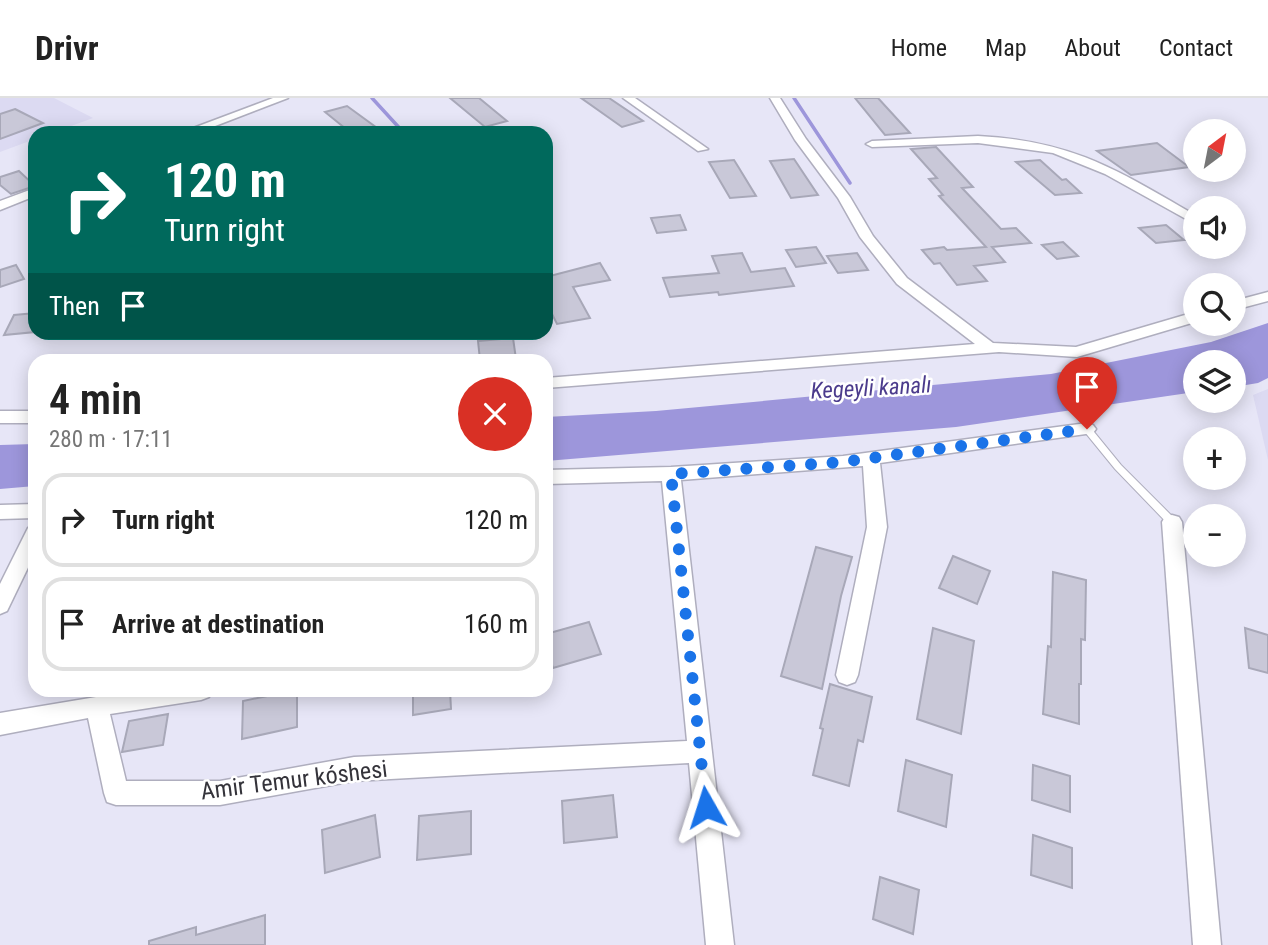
<!DOCTYPE html>
<html lang="en">
<head>
<meta charset="utf-8">
<style>
	:root { --surface:#fff; --page:#f6f6f6; --text:#222; --muted:#767676; --line:#e0e0e0 }
	body { margin:0; font-family:"Roboto Condensed",sans-serif; background:var(--page); color:var(--text); height:100vh; display:flex; flex-direction:column; font-size:26px; white-space:nowrap }
	* { box-sizing:border-box; margin:0 }
	p { font-size:23px; color:var(--muted) }
	.icon { flex:none; width:38px; height:38px; fill:none; stroke:currentColor; stroke-width:2; stroke-linecap:round; stroke-linejoin:round }
	.map { position:relative; flex:1; overflow:hidden }
	.drawer { position:absolute; left:28px; top:256px; width:525px; height:343px; display:flex; flex-direction:column; background:var(--surface); border-radius:21px; box-shadow:0 4px 18px #0003 }
	.drawer>* { flex:none }
	.top-card { position:absolute; left:28px; top:28px; width:525px; height:214px; border-radius:21px; box-shadow:0 4px 18px #0003; background:#00695c; color:#fff; overflow:hidden }
	.needle { width:46px; rotate:32deg }
	.tools { position:absolute; left:1183px; top:21px; display:grid; gap:14px }
	.tools a { display:grid; place-items:center; width:63px; height:63px; border-radius:50%; background:var(--surface); box-shadow:0 4px 18px #0003; font-size:35px }
	.pin { position:absolute; display:grid; place-items:center; width:60px; height:60px; color:#fff; margin:-72px -30px; border-radius:50% 50% 50% 0; rotate:-45deg; box-shadow:0 0 7px #0007 }
	.pin .icon { rotate:45deg }
	.me { position:absolute; width:77px; margin:-38px; rotate:354deg; stroke-linejoin:round; filter:drop-shadow(0 0 5px #0008) }
	.turn { display:flex; align-items:center; gap:24px; height:147px; padding:0 21px; font-size:32px }
	.turn .icon { width:91px; height:91px; stroke-width:2.5 }
	.turn b { display:block; font-size:49px; line-height:60px }
	.then { display:flex; align-items:center; height:66px; padding:0 21px; background:#0003; gap:14px; font-size:26px }
	.round { display:grid; place-items:center; flex:none; width:74px; height:74px; border-radius:37px; background:var(--page) }
	.headline { display:flex; align-items:center; justify-content:space-between; height:119px; padding:0 21px }
	h1 { font-size:42px; font-weight:600; line-height:52px }
	ul { padding:0; list-style:none }
	li { display:flex; align-items:center; gap:21px; height:94px; margin:0 14px 10px; padding:0 7px; border:4px solid var(--line); border-radius:21px }
	li div { flex:1 }
	li b { display:block; font-size:26px }
	li em { font-style:normal }
	header { display:flex; align-items:center; gap:42px; box-sizing:border-box; height:98px; padding:0 35px; background:var(--surface); border-bottom:2px solid var(--line) }
	header strong { font-size:33px }
	nav { display:flex; gap:38px; margin-inline-start:auto; font-size:24px }
	.map>svg:first-child { display:block }
	.built { fill:#dcdaf2 }
	.water { fill:#9d96db }
	.lines { fill:none; stroke-linecap:round; stroke-linejoin:round }
	.stream { stroke:#9d96db; stroke-width:3.5 }
	.building { fill:#c9c8d8; stroke:#a8a8b8; stroke-width:2 }
	.lane-casing { stroke:#afaebe; stroke-width:2 }
	.street-casing { stroke:#afaebe; stroke-width:3 }
	.lane { fill:#fff; fill-rule:evenodd }
	.street { fill:#fff; fill-rule:evenodd }
	.route { stroke:#1a73e8; stroke-width:12; stroke-dasharray:0 21.6 }
	.labels { text-anchor:middle; dominant-baseline:central; stroke-width:5; stroke-linejoin:round; paint-order:stroke }
	.water-label { font-size:23px; font-style:italic; fill:#4b3b8c; stroke:#fff }
	.near-street-label { font-size:24px; fill:#34333a; stroke:#fff }
</style>
</head>
<body>
<header>
<strong>Drivr</strong>
<nav><a>Home</a><a>Map</a><a>About</a><a>Contact</a></nav>
</header>
<div class="map">
<svg width="1268" height="847" viewBox="0 0 1268 847">
	<rect width="100%" height="100%" fill="#e7e6f7"/>
	<g class="built">
		<path d="M0 0H54L93 20 52 35H35V41L0 54Z"/>
		<path d="M1268 291V362L1253 297Z"/>
	</g>
	<g class="water">
		<path d="M1268 225V280L1258 285 1234 289V264H1195V294L956 329 546 363V319L656 313 1051 276 1211 244Z"/>
		<path d="M35 346V388L0 391V347Z"/>
	</g>
	<g class="lines">
		<g class="stream">
			<path d="M372 0 404 35"/>
			<path d="M794 0 850 85"/>
		</g>
	</g>
	<g class="building">
		<path d="M450 0H479L507 23 485 29Z"/>
		<path d="M581 0H609L643 23 622 29Z"/>
		<path d="M855 0H878L910 35 885 37Z"/>
		<path d="M347 8 384 35H351L325 14Z"/>
		<path d="M15 11 43 25 0 41V16Z"/>
		<path d="M1157 45 1189 69 1131 77 1097 53Z"/>
		<path d="M936 49 973 89 962 90 1001 131 1016 130 1031 145 992 149 1005 164 974 168 987 183 957 187 940 165 934 166 922 152 944 149 947 152 986 149 939 98 943 97 929 81 937 80 911 51Z"/>
		<path d="M794 61 818 97 791 100 770 63Z"/>
		<path d="M734 62 739 70 756 98 730 100 709 64Z"/>
		<path d="M1040 62 1062 82 1066 81 1081 95 1055 97 1016 64Z"/>
		<path d="M19 73 35 88 11 96 0 87V79Z"/>
		<path d="M680 117 686 132 657 135 651 120Z"/>
		<path d="M1166 127 1184 142 1156 145 1139 130Z"/>
		<path d="M1063 144 1078 158 1057 161 1042 147Z"/>
		<path d="M816 149 826 165 796 169 786 152Z"/>
		<path d="M742 155 751 174 785 170 794 188 719 197 718 194 670 199 663 180 719 175 712 158Z"/>
		<path d="M857 155 868 172 838 175 827 158Z"/>
		<path d="M600 165 610 182 573 189 590 220 557 226 546 204V179Z"/>
		<path d="M16 167 24 181 0 189V172Z"/>
		<path d="M35 215V234L4 237 14 217Z"/>
		<path d="M513 240 516 261 480 262 478 243Z"/>
		<path d="M816 449 852 459 841 498 822 591 781 578Z"/>
		<path d="M953 458 990 473 977 506 939 490Z"/>
		<path d="M1053 474 1086 482 1085 542 1081 541V586H1079V626L1043 616 1048 548 1051 549Z"/>
		<path d="M589 524 601 556 553 570 546 548V536Z"/>
		<path d="M933 530 974 543 961 636 917 621Z"/>
		<path d="M1245 530 1268 537V575L1249 570Z"/>
		<path d="M830 586 872 599 863 644 858 642 849 688 813 677 823 631 820 630Z"/>
		<path d="M297 592V629L242 641 243 603Z"/>
		<path d="M413 592H450L451 611 413 617Z"/>
		<path d="M168 616 163 647 122 654 129 623Z"/>
		<path d="M906 662 952 677 946 729 898 713Z"/>
		<path d="M1033 667 1070 678V714L1032 702Z"/>
		<path d="M613 697 617 739 564 745 562 703Z"/>
		<path d="M471 713V756L417 762 419 718Z"/>
		<path d="M375 717 380 759 325 775 322 732Z"/>
		<path d="M1033 737 1072 750V790L1031 777Z"/>
		<path d="M880 779 919 792 913 836 873 821Z"/>
		<path d="M265 817V847H149V843L196 829V837Z"/>
	</g>
	<g class="lines">
		<defs>
			<path id="lane" d="M1087 328 1090 329 1121 367 1175 421 1177 424 1175 427H1169L1115 371 1084 333 1083 331 1084 329Z"/>
			<g id="street">
				<path d="M273 0H288L197 35H180Z"/>
				<path d="M623 0H635L708 51 698 53Z"/>
				<path d="M770 0H780L806 41 850 99 873 138 907 180 993 245 1076 249 1195 214V224L1077 259 999 254 546 290V280L975 246 897 186 860 139 838 100 795 42Z"/>
				<path d="M978 38C1073 43 1115 71 1195 117V126L1105 76 1053 55 978 45 872 49 866 46 872 43Z"/>
				<path d="M35 90V98L0 112V103Z"/>
				<path d="M1268 194V203L1234 212V203Z"/>
				<rect x="0" y="313" width="35" height="12"/>
				<path d="M1087 325 1093 327 1096 331 1093 335 880 365 887 429 858 577 855 584 847 587 839 584 836 577 867 429 863 368 681 382 734 847H706L689 665 354 683 220 707H116L107 704 104 695 88 620 0 637V615L138 592H212L209 599 201 602 110 616 126 683H220L354 659 687 643 662 383 546 386V372L671 369 843 358Z"/>
				<path d="M35 406V420L0 421V407Z"/>
				<path d="M1172 417 1179 419 1182 424 1221 847H1193L1162 424 1165 419Z"/>
				<path d="M35 428V455L7 513 0 516V486L28 430Z"/>
			</g>
		</defs>
		<use href="#lane" class="lane-casing"/>
		<use href="#street" class="street-casing"/>
		<use href="#lane" class="lane"/>
		<use href="#street" class="street"/>
	</g>
	<g class="lines">
		<path class="route" d="M706 709 671 376 842 364 1087 331"/>
	</g>
	<g class="labels">
		<g class="water-label">
			<text transform="translate(871 290) rotate(-3)">Kegeyli kanalı</text>
		</g>
		<g class="near-street-label">
			<text transform="translate(294 682) rotate(-7)">Amir Temur kóshesi</text>
		</g>
	</g>
</svg>
<div class="tools">
<a><svg class="needle" viewBox="-14 -14 28 28"><path d="M0-13l5 13h-10z" fill="#e53935"/><path d="M0 13l5-13h-10z" fill="#767676"/></svg></a>
<a><svg class="icon" aria-label="sound" viewBox="0 0 24 24"><path d="M4 9h4l5-4v14l-5-4H4zM17 9q2 3 0 6"/></svg></a>
<a><svg class="icon" aria-label="search" viewBox="0 0 24 24"><circle cx="10" cy="10" r="6"/><path d="M15 15l6 6"/></svg></a>
<a><svg class="icon" aria-label="layers" viewBox="0 0 24 24"><path d="M12 4l9 5-9 5-9-5zM3 14l9 5 9-5"/></svg></a>
<a>+</a>
<a>−</a>
</div>
<div class="pin" style="left:1087px;top:331px;background:#d93025"><svg class="icon" aria-label="arrive" viewBox="0 0 24 24"><path d="M6 21V4h12l-3 4 3 4H6"/></svg></div>
<svg class="me" style="left:706px;top:709px" viewBox="-20 -20 40 40"><path d="M0-17L14 15 0 8-14 15z" fill="#1a73e8" stroke="#fff" stroke-width="4"/></svg>
<div class="top-card">
<div class="turn"><svg class="icon" aria-label="right" viewBox="0 0 24 24"><path d="M7 20v-9h11M14 6l5 5-5 5"/></svg><div><b>120 m</b>Turn right</div></div>
<div class="then">Then<svg class="icon" aria-label="arrive" viewBox="0 0 24 24"><path d="M6 21V4h12l-3 4 3 4H6"/></svg></div>
</div>
<section class="drawer">
<div class="headline"><div><h1>4 min</h1><p>280 m · 17:11</p></div><a class="round" style="background:#d93025;color:#fff"><svg class="icon" aria-label="close" viewBox="0 0 24 24"><path d="M6 6l12 12M18 6L6 18"/></svg></a></div>
<ul>
<li><svg class="icon" aria-label="right" viewBox="0 0 24 24"><path d="M7 20v-9h11M14 6l5 5-5 5"/></svg><div><b>Turn right</b></div><em>120 m</em></li>
<li><svg class="icon" aria-label="arrive" viewBox="0 0 24 24"><path d="M6 21V4h12l-3 4 3 4H6"/></svg><div><b>Arrive at destination</b></div><em>160 m</em></li>
</ul>
</section>
</div>
</body>
</html>
